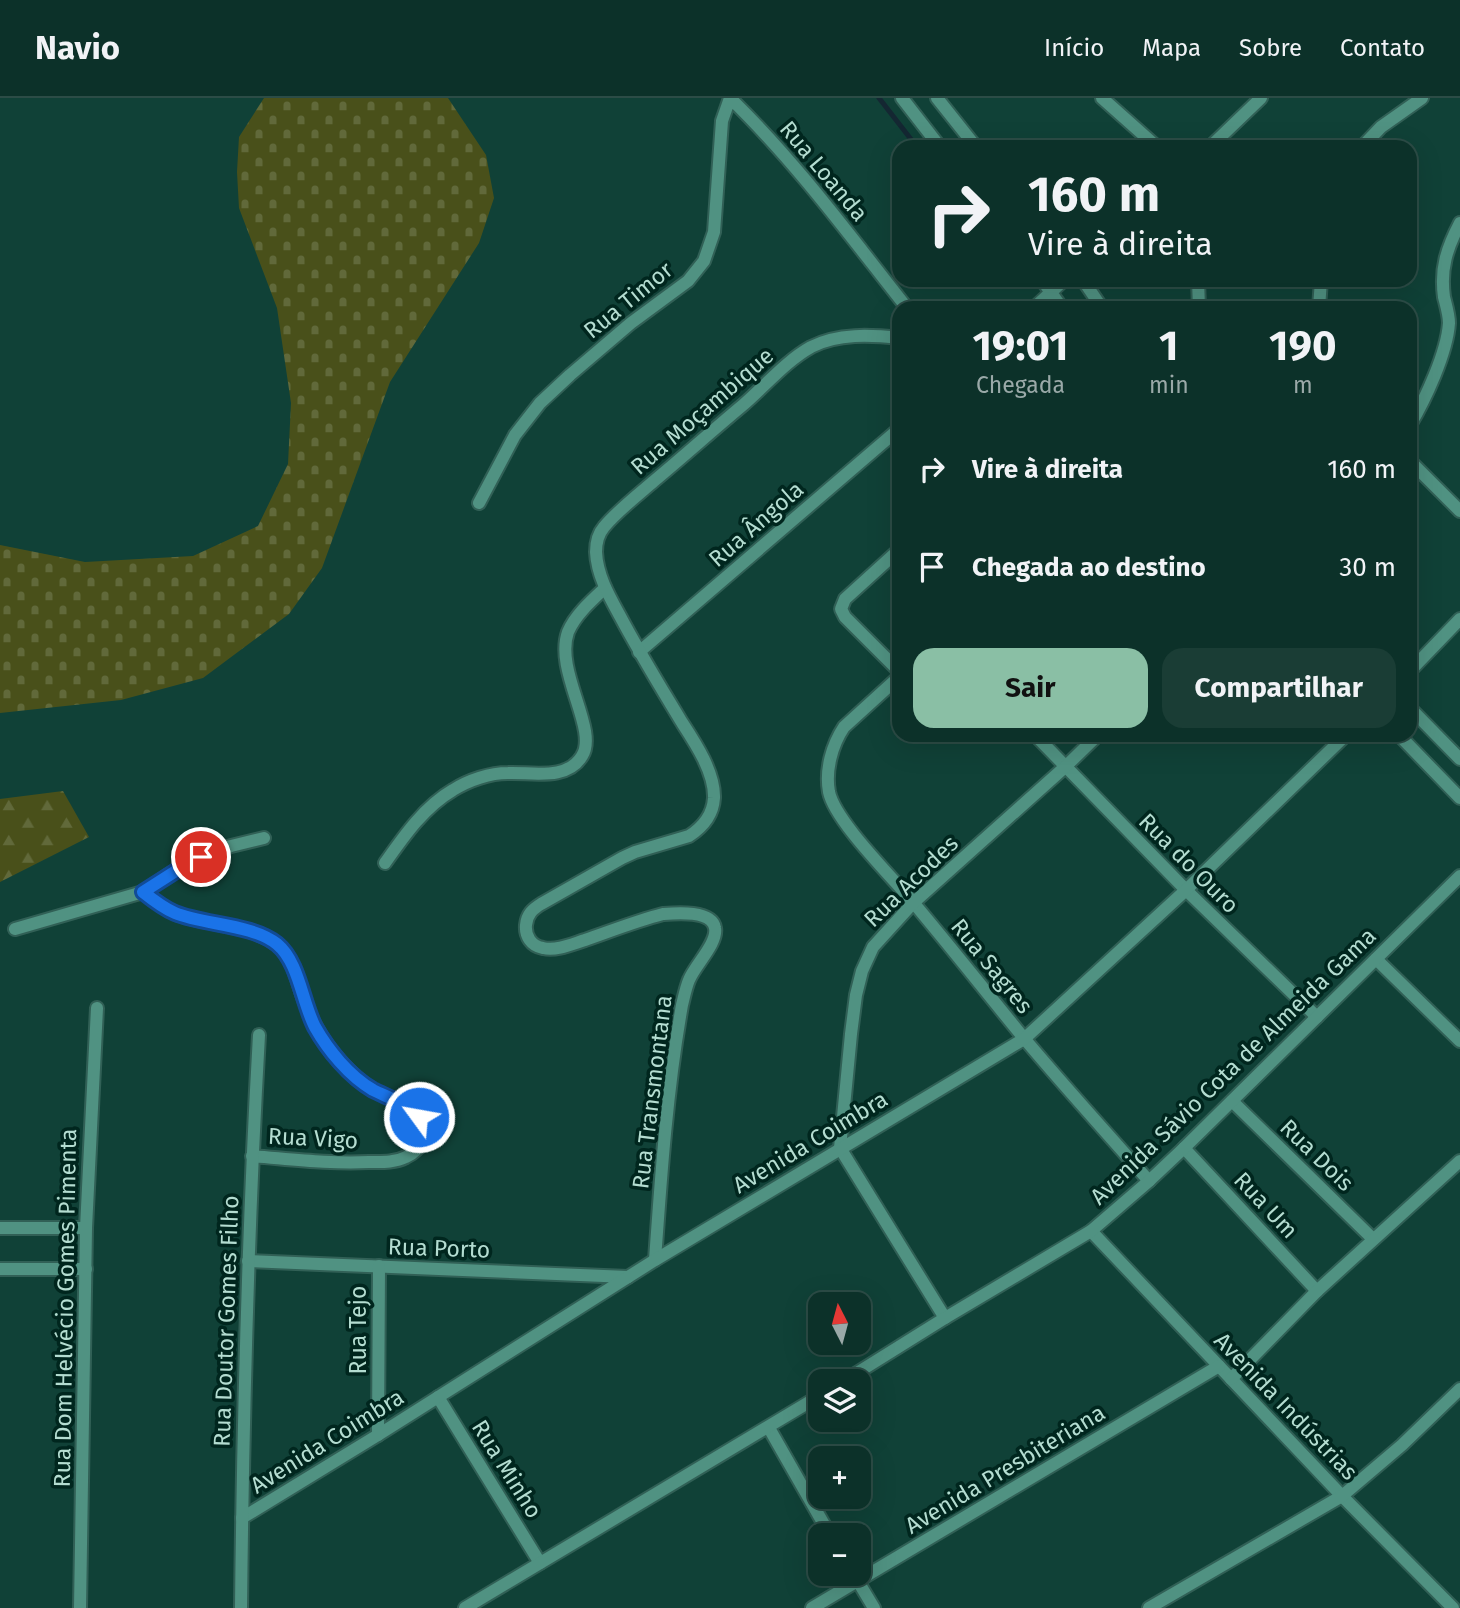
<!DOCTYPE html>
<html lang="pt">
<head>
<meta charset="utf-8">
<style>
	:root { --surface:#0c3129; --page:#1a3d35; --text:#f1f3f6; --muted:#9aa9a8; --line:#2c4c46; --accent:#8abfa5 }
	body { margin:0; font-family:"Fira Sans",sans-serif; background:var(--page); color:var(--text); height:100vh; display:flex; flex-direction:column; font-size:26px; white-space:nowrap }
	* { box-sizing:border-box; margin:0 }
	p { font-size:23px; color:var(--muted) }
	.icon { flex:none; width:38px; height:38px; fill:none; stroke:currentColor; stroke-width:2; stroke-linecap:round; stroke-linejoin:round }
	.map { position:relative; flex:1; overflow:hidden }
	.details { position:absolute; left:892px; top:203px; width:525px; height:441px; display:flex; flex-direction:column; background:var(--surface); border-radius:21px; box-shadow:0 7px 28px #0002,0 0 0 2px var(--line) }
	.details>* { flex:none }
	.guide { position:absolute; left:892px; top:42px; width:525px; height:147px; border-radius:21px; box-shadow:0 7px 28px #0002,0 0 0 2px var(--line); background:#0c3129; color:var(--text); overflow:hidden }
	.needle { width:46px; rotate:354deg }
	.fabs { position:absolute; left:808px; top:1194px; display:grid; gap:14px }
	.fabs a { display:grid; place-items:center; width:63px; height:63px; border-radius:14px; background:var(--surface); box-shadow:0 7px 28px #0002,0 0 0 2px var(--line); font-size:35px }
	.pin { position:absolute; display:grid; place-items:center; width:60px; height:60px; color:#fff; margin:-30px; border:4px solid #fff; border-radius:50%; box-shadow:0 2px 7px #0007 }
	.me { position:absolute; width:77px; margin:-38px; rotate:302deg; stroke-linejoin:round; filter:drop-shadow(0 0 5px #0008) }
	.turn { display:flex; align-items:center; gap:24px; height:147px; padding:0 21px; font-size:32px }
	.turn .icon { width:91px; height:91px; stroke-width:2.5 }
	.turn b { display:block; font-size:49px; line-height:60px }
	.eta { display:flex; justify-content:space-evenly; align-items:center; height:119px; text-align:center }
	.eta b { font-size:42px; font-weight:700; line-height:49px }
	.action { display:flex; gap:14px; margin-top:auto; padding:14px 21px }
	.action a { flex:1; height:80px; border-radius:21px; background:var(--accent); color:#111; font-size:28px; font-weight:700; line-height:80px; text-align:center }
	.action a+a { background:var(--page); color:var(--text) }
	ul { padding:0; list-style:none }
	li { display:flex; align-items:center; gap:21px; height:98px; padding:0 21px }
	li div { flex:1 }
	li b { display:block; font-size:26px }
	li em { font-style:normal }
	header { display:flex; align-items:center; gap:42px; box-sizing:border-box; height:98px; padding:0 35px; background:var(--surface); border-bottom:2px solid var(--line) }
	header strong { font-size:33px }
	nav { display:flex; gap:38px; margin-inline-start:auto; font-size:24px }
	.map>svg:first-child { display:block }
	.forest { fill:url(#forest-firs) }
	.cemetery { fill:url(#cemetery-stones) }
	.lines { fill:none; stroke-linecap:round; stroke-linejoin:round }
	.stream { stroke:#142732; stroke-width:5 }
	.minor-casing { stroke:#316056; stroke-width:16 }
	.minor { stroke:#509282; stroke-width:12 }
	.route-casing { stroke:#114b97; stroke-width:18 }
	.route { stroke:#1a73e8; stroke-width:12 }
	.labels { text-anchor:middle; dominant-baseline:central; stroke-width:7; stroke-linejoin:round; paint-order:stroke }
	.street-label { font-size:23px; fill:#b4ddd1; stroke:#00261e }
</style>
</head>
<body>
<header>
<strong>Navio</strong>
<nav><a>Início</a><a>Mapa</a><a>Sobre</a><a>Contato</a></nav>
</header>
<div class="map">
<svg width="1460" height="1510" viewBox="0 0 1460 1510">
	<defs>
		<pattern id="forest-firs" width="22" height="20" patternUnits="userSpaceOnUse" patternTransform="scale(1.75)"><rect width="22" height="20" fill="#49501a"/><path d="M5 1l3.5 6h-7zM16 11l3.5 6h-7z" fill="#61693a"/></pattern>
		<pattern id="cemetery-stones" width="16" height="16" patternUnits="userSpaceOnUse" patternTransform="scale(1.75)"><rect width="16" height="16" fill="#49501a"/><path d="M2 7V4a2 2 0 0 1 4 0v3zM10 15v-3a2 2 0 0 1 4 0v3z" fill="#61693a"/></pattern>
	</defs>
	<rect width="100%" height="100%" fill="#104137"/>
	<path class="forest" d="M63 693 89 739 0 784V701Z"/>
	<path class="cemetery" d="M264 0H448L486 57 494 100 479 145 390 284 322 470 289 516 203 580 121 602 0 615V447L85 464 193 458 258 428 288 366 291 305 277 210 239 110 237 74 239 39Z"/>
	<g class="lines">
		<g class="stream">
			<path d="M879 0 917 49"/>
			<path d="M1020 182 1021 183"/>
		</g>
		<defs>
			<g id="minor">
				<path d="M902 0 940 49"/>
				<path d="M937 0 976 49"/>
				<path d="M1102 0 1157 49"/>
				<path d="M1210 49 1261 0"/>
				<path d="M1362 49 1381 29 1422 0"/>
				<path d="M1042 182 1062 210"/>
				<path d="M1083 182 1102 210"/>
				<path d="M1198 182 1199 210"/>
				<path d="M1034 210 1064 182"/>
				<path d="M1319 210 1321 182"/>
				<path d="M1410 327C1425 302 1447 255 1449 225 1449 217 1446 207 1444 199 1440 170 1447 150 1460 125"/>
				<path d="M1410 363 1460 413"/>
				<path d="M479 405 515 337 540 305 570 277 631 225 688 183 704 163 714 134 722 23 730 0C796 64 850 138 907 210"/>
				<path d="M900 451 845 501 841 511 845 519 900 574"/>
				<path d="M639 554 900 330"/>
				<path d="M1410 573 1460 521"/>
				<path d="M900 578 844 629C832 647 825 672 829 694 835 723 892 779 912 803 950 848 986 894 1023 939 1064 988 1107 1035 1149 1083"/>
				<path d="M1410 610 1460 661"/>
				<path d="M1035 637 1186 792 1317 919"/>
				<path d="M1399 637 1460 700"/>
				<path d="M385 765C404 738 424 709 453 692 469 682 490 675 508 675 532 674 567 683 582 658 599 632 554 573 568 534 575 517 592 502 605 490"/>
				<path d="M143 794C153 802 163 810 174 815 206 828 247 825 276 846 295 860 297 886 306 907 313 925 322 942 335 957 345 969 357 981 370 990 385 1000 409 1004 420 1020 424 1025 425 1034 423 1040 421 1049 413 1056 406 1059 394 1065 381 1064 369 1064 330 1066 291 1061 252 1058"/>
				<path d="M15 831 143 794 179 770 201 759 231 748 264 740"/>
				<path d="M1376 861 1460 943"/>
				<path d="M1232 1003 1373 1141"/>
				<path d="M1184 1050 1317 1193"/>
				<path d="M0 1130H86"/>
				<path d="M1091 1133 1342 1398 1453 1510"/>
				<path d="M655 1162C661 1077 667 991 682 907 684 899 686 889 689 882 695 867 718 845 715 830 712 812 676 815 663 816 636 823 611 833 585 842 572 846 557 853 543 850 531 848 525 838 526 827 527 816 533 811 541 806L622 760 635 754 689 738C703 729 713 716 714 700 715 674 694 643 681 623 660 588 639 554 620 518 609 498 597 477 596 454 596 445 598 436 604 429 616 414 639 396 654 383 684 358 713 332 743 307 765 288 786 263 811 249 838 235 871 237 900 240"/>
				<path d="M248 1163 628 1179"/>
				<path d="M0 1171H86"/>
				<path d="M945 1220 840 1050 851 936 856 897 862 873 873 849 913 805 1065 669 1098 637"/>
				<path d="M1231 1281 1317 1193 1460 1063"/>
				<path d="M844 1283 945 1220 1091 1133 1149 1083 1184 1050 1460 778"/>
				<path d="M438 1299 540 1465"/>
				<path d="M769 1330 830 1437"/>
				<path d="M378 1337 379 1168"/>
				<path d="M242 1420 378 1337 655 1162 1024 941 1186 792 1346 637"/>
				<path d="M853 1475 874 1510"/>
				<path d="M80 1510 86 1130 97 910"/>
				<path d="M241 1510C243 1319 248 1128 259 937"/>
				<path d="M465 1510 821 1297"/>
				<path d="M812 1510 1219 1268"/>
				<path d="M1149 1510 1342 1398 1402 1347 1460 1291"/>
			</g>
		</defs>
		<use href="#minor" class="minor-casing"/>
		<use href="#minor" class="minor"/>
	</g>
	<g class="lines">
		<defs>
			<path id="route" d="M201 759 179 771 143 794C153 802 163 810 175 815 204 827 252 826 277 846 299 864 302 904 315 929 328 952 349 978 373 992 389 1000 407 1006 419 1019"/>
		</defs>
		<use href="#route" class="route-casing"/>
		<use href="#route" class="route"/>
	</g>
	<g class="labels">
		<g class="street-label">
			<text transform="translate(824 73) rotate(50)">Rua Loanda</text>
			<text transform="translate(628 202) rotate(-39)">Rua Timor</text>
			<text transform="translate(702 313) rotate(-41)">Rua Moçambique</text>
			<text transform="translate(756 426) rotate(-41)">Rua Ângola</text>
			<text transform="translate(1189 765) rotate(45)">Rua do Ouro</text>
			<text transform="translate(911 783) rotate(-44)">Rua Acodes</text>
			<text transform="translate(992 868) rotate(51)">Rua Sagres</text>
			<text transform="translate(1233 968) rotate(-44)">Avenida Sávio Cota de Almeida Gama</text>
			<text transform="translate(652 994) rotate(-83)">Rua Transmontana</text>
			<text transform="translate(313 1040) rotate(3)">Rua Vigo</text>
			<text transform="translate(810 1044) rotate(-31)">Avenida Coimbra</text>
			<text transform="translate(1317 1057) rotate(44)">Rua Dois</text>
			<text transform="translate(1266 1107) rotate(47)">Rua Um</text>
			<text transform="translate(439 1150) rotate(2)">Rua Porto</text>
			<text transform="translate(65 1210) rotate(-89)">Rua Dom Helvécio Gomes Pimenta</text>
			<text transform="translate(226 1223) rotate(-88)">Rua Doutor Gomes Filho</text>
			<text transform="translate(358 1232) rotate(-90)">Rua Tejo</text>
			<text transform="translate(1286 1308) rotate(46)">Avenida Indústrias</text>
			<text transform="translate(327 1343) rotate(-32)">Avenida Coimbra</text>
			<text transform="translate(507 1371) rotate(58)">Rua Minho</text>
			<text transform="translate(1005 1371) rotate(-31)">Avenida Presbiteriana</text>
		</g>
	</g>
</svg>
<div class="fabs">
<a><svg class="needle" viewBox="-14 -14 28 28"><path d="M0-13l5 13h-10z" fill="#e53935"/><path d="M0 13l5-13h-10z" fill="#9aa9a8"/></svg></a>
<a><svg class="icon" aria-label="layers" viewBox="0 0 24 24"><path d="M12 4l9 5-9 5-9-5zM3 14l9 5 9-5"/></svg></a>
<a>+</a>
<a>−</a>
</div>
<div class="pin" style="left:201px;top:759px;background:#d93025"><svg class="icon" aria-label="arrive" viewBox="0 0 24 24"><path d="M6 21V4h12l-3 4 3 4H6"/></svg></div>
<svg class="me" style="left:419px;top:1019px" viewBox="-20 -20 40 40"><circle r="17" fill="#1a73e8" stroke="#fff" stroke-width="3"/><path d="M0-11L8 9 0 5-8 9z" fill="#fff"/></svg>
<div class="guide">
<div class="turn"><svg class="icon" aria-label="right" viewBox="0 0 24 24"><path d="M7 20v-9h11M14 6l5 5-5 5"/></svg><div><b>160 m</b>Vire à direita</div></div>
</div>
<section class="details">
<div class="eta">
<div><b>19:01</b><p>Chegada</p></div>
<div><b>1</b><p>min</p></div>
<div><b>190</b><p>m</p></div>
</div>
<ul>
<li><svg class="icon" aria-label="right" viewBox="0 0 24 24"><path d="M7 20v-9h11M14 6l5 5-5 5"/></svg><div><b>Vire à direita</b></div><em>160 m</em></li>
<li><svg class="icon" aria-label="arrive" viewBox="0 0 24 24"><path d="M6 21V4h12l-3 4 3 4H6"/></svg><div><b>Chegada ao destino</b></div><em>30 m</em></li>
</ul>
<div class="action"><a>Sair</a><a>Compartilhar</a></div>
</section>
</div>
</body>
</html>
